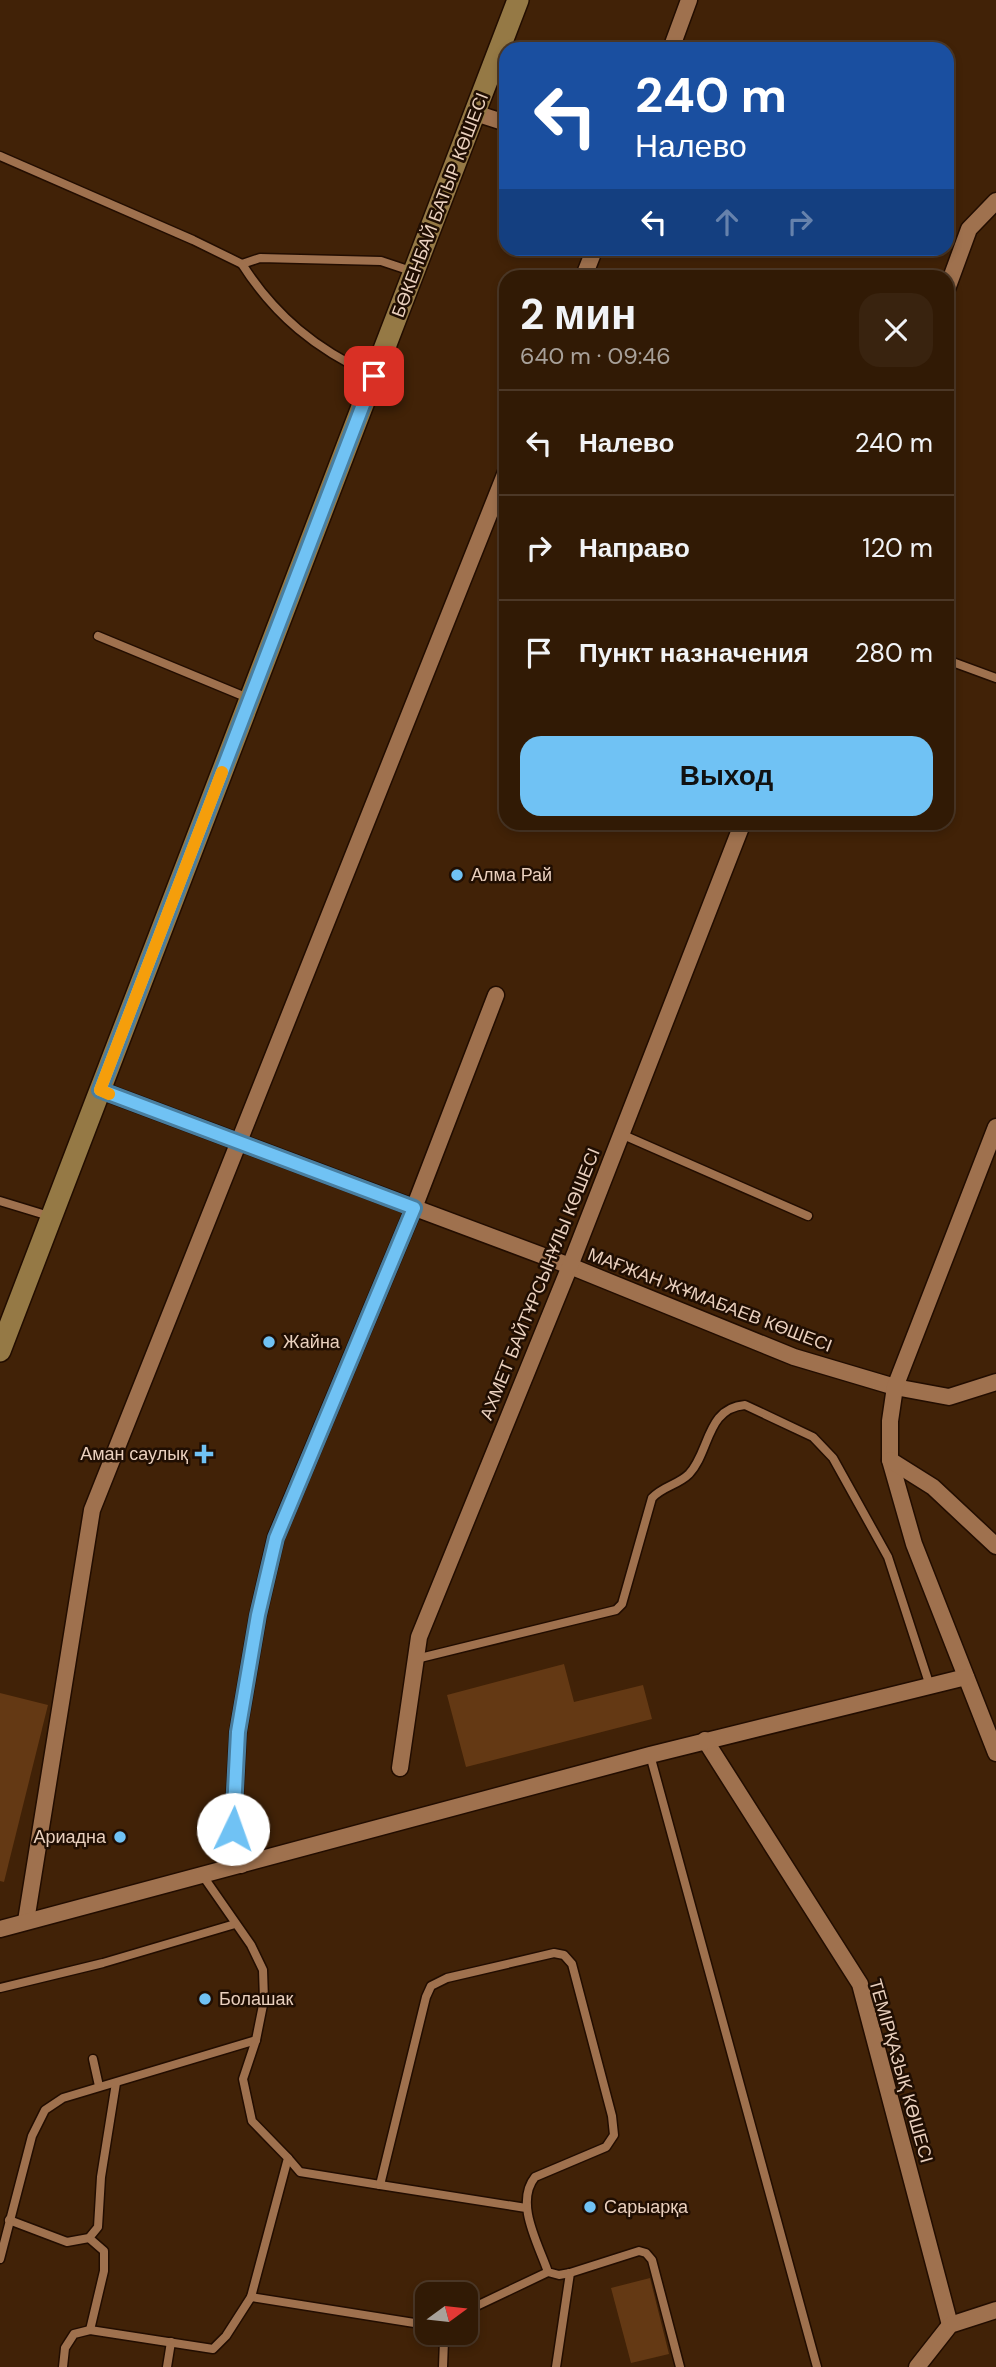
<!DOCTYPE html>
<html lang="ru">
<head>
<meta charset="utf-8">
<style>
	:root { --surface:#311a05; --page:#39230f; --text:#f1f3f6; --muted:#a8a19a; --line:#4c3827; --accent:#70c2f4 }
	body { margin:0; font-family:"DM Sans",sans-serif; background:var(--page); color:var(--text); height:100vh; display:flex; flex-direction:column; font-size:26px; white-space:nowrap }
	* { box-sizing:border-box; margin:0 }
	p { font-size:23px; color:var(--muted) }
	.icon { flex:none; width:38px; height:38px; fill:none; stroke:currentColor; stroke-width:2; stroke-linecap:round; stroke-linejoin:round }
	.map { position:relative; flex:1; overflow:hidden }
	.panel { position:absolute; left:499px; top:270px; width:455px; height:560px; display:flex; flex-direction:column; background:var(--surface); border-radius:21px; box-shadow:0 4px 10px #0003,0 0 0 2px var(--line) }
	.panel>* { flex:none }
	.guide { position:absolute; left:499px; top:42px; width:455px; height:214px; border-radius:21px; box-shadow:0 4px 10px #0003,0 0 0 2px var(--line); background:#1a4fa0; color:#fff; overflow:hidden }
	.needle { width:46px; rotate:75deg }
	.buttons { position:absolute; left:415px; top:2282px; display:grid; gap:14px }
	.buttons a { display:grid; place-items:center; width:63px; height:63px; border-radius:14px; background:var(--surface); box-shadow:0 4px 10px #0003,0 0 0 2px var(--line); font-size:35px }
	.pin { position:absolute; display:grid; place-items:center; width:60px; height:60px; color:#fff; margin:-30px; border-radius:14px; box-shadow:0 4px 10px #0006 }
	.me { position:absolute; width:77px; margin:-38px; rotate:3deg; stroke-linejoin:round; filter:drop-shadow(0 0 5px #0008) }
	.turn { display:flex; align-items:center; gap:24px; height:147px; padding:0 21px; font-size:32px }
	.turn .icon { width:91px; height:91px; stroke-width:2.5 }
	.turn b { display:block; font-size:49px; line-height:60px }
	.lanes { display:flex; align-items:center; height:66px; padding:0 21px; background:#0003; justify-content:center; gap:35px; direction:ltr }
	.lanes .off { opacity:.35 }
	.round { display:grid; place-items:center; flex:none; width:74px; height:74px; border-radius:21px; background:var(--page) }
	.overview { display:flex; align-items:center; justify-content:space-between; height:119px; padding:0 21px }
	h1 { font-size:42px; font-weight:700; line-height:52px }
	.action { display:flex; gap:14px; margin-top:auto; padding:14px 21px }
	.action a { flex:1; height:80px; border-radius:21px; background:var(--accent); color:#111; font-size:28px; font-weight:700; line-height:80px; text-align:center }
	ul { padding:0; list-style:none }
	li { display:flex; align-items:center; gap:21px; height:105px; padding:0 21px; border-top:2px solid var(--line) }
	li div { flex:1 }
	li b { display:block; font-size:26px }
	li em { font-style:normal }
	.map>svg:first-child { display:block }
	.green { fill:#643914 }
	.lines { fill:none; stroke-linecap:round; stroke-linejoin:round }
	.service-casing { stroke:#220d00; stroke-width:11 }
	.minor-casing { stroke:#220d00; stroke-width:19 }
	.secondary-casing { stroke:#220d00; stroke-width:24 }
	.service { stroke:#9f714e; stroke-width:8 }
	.minor { stroke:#9f714e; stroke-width:16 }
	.secondary { stroke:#957945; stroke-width:21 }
	.route-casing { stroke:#497e9f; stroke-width:18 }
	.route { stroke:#70c2f4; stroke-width:12 }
	.slow { stroke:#f59e0b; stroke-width:12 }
	.poi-dot { fill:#70c2f4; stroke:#200e02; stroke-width:2.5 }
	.labels { text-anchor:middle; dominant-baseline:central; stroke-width:5; stroke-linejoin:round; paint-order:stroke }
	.street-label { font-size:18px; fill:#ead0be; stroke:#200e02 }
	.poi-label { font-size:18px; fill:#ead0be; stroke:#200e02; text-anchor:start }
</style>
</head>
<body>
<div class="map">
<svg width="996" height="2367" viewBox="0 0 996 2367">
	<rect width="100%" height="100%" fill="#412207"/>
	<g class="green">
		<path d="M564 1664 574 1702 643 1685 652 1719 466 1767 447 1695Z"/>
		<path d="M0 1693 48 1705 4 1882 0 1881Z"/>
		<path d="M650 2278 669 2354 631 2363 611 2288Z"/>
	</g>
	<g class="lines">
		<defs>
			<g id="service">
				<path d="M0 156 193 240 242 264 260 258 381 261 411 271"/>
				<path d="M242 264C275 316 316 349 372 375"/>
				<path d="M98 636 248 698"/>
				<path d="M947 660 996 678"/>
				<path d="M621 1134 808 1216"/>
				<path d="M0 1201 49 1216"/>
				<path d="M416 1659 616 1610 622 1604 652 1498C663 1486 678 1485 689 1474 710 1452 706 1408 745 1405L813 1437 833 1458 888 1557 930 1686"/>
				<path d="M650 1755 817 2367"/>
				<path d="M0 1988 103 1963 235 1924"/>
				<path d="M93 2059 99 2086"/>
				<path d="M288 2158 300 2172 380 2185"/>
				<path d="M526 2208 380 2185 426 1997 431 1986 447 1978 554 1953 564 1955 572 1964 612 2116 614 2135 606 2147 535 2177C514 2203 539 2245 548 2272L559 2275 570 2273 639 2251 646 2253 652 2260 680 2367"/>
				<path d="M9 2220 67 2242 89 2238 98 2227 101 2177 116 2083"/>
				<path d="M89 2238 104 2251V2271L90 2330"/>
				<path d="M0 2259 32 2136 45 2110 63 2098 256 2040"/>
				<path d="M251 2297 427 2325"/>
				<path d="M466 2311 548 2272"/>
				<path d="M439 2333 444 2340 443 2367"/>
				<path d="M63 2367 65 2348 74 2334 90 2330 213 2349 226 2336 251 2297 288 2158 252 2121 243 2079 256 2040 264 2000 263 1970 251 1945 203 1876"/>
				<path d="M167 2367 171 2342"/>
				<path d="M556 2367 570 2273"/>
			</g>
			<g id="minor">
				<path d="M671 49 689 0"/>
				<path d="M475 113 506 123"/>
				<path d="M584 276 595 248"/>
				<path d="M947 289 969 229 996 201"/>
				<path d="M100 1090 570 1266 794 1357 895 1387 949 1397 996 1382"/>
				<path d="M996 1127 895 1387 890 1421V1460L914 1544 996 1753"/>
				<path d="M890 1460 933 1487 996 1546"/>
				<path d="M705 1740 860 1984 950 2325"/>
				<path d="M400 1768 419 1637 570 1266 743 822"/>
				<path d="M241 1865 233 1829 238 1732 258 1615 276 1537 414 1208 496 995"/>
				<path d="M26 1921 92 1510 506 472"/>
				<path d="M0 1929 650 1755 966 1677"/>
				<path d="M917 2367 950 2325 996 2310"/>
			</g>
			<path id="secondary" d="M0 1351 518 0"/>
		</defs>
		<use href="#service" class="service-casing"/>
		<use href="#minor" class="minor-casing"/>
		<use href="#secondary" class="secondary-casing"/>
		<use href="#service" class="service"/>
		<use href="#minor" class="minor"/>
		<use href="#secondary" class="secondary"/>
	</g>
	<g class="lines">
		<defs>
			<path id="route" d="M233 1829 238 1732 258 1615 276 1538 414 1208 100 1090 374 376"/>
		</defs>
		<use href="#route" class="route-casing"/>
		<use href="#route" class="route"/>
		<path class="slow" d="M109 1094 100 1090 222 772"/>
	</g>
	<g class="poi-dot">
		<circle cx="457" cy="875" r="7"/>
		<circle cx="269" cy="1342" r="7"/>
		<path d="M200.5 1443.5h7v7h7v7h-7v7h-7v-7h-7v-7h7z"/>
		<circle cx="120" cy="1837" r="7"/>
		<circle cx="205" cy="1999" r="7"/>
		<circle cx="590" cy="2207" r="7"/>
	</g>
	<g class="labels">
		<g class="street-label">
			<text transform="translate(440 205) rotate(-69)">БӨКЕНБАЙ БАТЫР КӨШЕСІ</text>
			<text transform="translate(540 1284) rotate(-68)">АХМЕТ БАЙТҰРСЫНҰЛЫ КӨШЕСІ</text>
			<text transform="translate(710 1300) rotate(21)">МАҒЖАН ЖҰМАБАЕВ КӨШЕСІ</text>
			<text transform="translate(901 2071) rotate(74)">ТЕМІРҚАЗЫҚ КӨШЕСІ</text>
		</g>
		<g class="poi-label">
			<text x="471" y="875">Алма Рай</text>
			<text x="283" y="1342">Жайна</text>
			<text x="188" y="1454" text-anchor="end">Аман саулық</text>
			<text x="106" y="1837" text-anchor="end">Ариадна</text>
			<text x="219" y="1999">Болашак</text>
			<text x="604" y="2207">Сарыарқа</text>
		</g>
	</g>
</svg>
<div class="buttons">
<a><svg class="needle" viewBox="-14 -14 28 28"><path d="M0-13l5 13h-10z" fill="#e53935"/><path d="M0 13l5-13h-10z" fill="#a8a19a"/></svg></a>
</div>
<div class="pin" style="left:374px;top:376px;background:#d93025"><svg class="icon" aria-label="arrive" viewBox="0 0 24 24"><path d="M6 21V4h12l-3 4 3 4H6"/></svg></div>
<svg class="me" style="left:233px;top:1829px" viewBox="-20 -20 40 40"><circle r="19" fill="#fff"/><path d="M0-13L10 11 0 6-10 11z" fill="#70c2f4"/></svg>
<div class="guide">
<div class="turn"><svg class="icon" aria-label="left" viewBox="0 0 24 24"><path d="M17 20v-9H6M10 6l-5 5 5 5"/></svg><div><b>240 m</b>Налево</div></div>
<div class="lanes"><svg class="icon" aria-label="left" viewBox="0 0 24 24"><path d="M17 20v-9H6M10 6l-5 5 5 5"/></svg><svg class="icon off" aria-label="ahead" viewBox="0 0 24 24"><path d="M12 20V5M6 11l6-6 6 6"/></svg><svg class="icon off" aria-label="right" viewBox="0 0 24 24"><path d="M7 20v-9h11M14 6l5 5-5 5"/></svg></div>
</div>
<section class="panel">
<div class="overview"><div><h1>2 мин</h1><p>640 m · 09:46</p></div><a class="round"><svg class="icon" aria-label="close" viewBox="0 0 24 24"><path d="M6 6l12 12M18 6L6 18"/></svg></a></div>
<ul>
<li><svg class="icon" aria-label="left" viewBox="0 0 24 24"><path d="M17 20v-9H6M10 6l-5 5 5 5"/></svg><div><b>Налево</b></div><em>240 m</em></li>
<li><svg class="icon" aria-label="right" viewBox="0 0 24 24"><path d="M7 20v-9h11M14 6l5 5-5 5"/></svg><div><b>Направо</b></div><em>120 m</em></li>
<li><svg class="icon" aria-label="arrive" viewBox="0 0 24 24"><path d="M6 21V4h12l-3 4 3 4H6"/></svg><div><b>Пункт назначения</b></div><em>280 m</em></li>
</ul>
<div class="action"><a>Выход</a></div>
</section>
</div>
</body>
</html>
